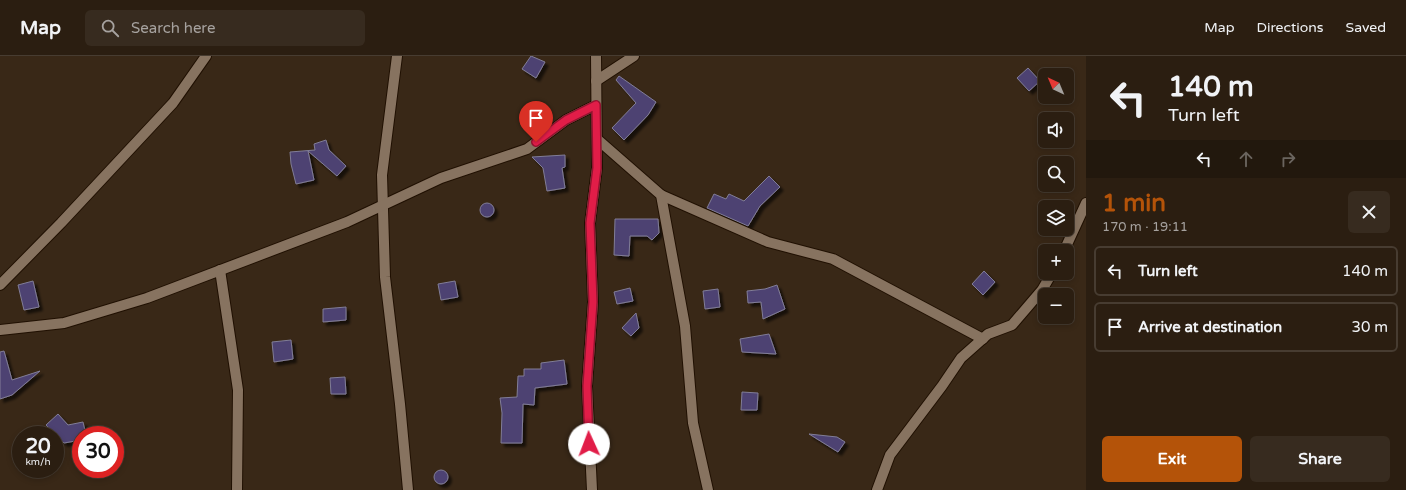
<!DOCTYPE html>
<html lang="en">
<head>
<meta charset="utf-8">
<style>
	:root { --surface:#2b1e11; --page:#372b1f; --text:#f1f3f6; --muted:#a6a29f; --line:#473c31; --accent:#b45309 }
	body { margin:0; font-family:"Varela Round",sans-serif; background:var(--page); color:var(--text); height:100vh; display:flex; flex-direction:column; font-size:15px; white-space:nowrap }
	* { box-sizing:border-box; margin:0 }
	p { font-size:13px; color:var(--muted) }
	.icon { flex:none; width:22px; height:22px; fill:none; stroke:currentColor; stroke-width:2; stroke-linecap:round; stroke-linejoin:round }
	.map { position:relative; flex:1; overflow:hidden }
	.side { display:flex; flex-direction:column; background:var(--surface); width:320px }
	.side>* { flex:none }
	.top-card { background:#2b1e11; color:var(--text); overflow:hidden }
	.needle { width:26px; rotate:316deg }
	.fabs { position:absolute; left:1038px; top:12px; display:grid; gap:8px }
	.fabs a { display:grid; place-items:center; width:36px; height:36px; border-radius:6px; background:var(--surface); box-shadow:0 2px 6px #0003,0 0 0 1px var(--line); font-size:20px }
	.speed { position:absolute; left:12px; top:370px; display:flex; gap:8px; font-size:20px; font-weight:700; text-align:center }
	.speed>* { display:grid; place-content:center; width:52px; height:52px; border-radius:50%; background:var(--surface); box-shadow:0 2px 6px #0003,0 0 0 1px var(--line); line-height:1 }
	.speed small { font-size:10px; font-weight:400 }
	.speed .limit { border:6px solid #d22; background:#fff; color:#111 }
	.pin { position:absolute; display:grid; place-items:center; width:34px; height:34px; color:#fff; margin:-41px -17px; border-radius:50% 50% 50% 0; rotate:-45deg; box-shadow:0 0 4px #0007 }
	.pin .icon { rotate:45deg }
	.me { position:absolute; width:44px; margin:-22px; rotate:358deg; stroke-linejoin:round; filter:drop-shadow(0 0 3px #0008) }
	.turn { display:flex; align-items:center; gap:14px; height:84px; padding:0 16px; font-size:18px }
	.turn .icon { width:52px; height:52px; stroke-width:2.5 }
	.turn b { display:block; font-size:28px; line-height:34px }
	.lanes { display:flex; align-items:center; height:38px; padding:0 16px; background:#0003; justify-content:center; gap:20px; direction:ltr }
	.lanes .off { opacity:.35 }
	.round { display:grid; place-items:center; flex:none; width:42px; height:42px; border-radius:6px; background:var(--page) }
	.summary { display:flex; align-items:center; justify-content:space-between; height:68px; padding:0 16px }
	h1 { font-size:24px; font-weight:700; line-height:30px; color:var(--accent) }
	.cta { display:flex; gap:8px; margin-top:auto; padding:8px 16px }
	.cta a { flex:1; height:46px; border-radius:6px; background:var(--accent); color:#fff; font-size:16px; font-weight:700; line-height:46px; text-align:center }
	.cta a+a { background:var(--page); color:var(--text) }
	ul { padding:0; list-style:none }
	li { display:flex; align-items:center; gap:12px; height:50px; margin:0 8px 6px; padding:0 8px; border:2px solid var(--line); border-radius:6px }
	li div { flex:1 }
	li b { display:block; font-size:15px }
	li em { font-style:normal }
	header { display:flex; align-items:center; gap:24px; box-sizing:border-box; height:56px; padding:0 20px; background:var(--surface); border-bottom:1px solid var(--line) }
	header strong { font-size:19px }
	nav { display:flex; gap:22px; margin-inline-start:auto; font-size:14px }
	.search { width:280px; height:36px; background:var(--page); display:flex; align-items:center; gap:10px; box-sizing:border-box; padding:0 14px; border-radius:6px; color:var(--muted); font-size:15px }
	main { display:flex; flex:1; min-height:0 }
	.map>svg:first-child { display:block }
	.building { fill:#4d4372; stroke:#817d97; filter:url(#shadow) }
	.lines { fill:none; stroke-linecap:round; stroke-linejoin:round }
	.minor-casing { stroke:#201002; stroke-width:12 }
	.minor { stroke:#877360; stroke-width:10 }
	.route-casing { stroke:#92132f; stroke-width:10 }
	.route { stroke:#e11d48; stroke-width:7 }
</style>
</head>
<body>
<header>
<strong>Map</strong>
<div class="search"><svg class="icon" aria-label="search" viewBox="0 0 24 24"><circle cx="10" cy="10" r="6"/><path d="M15 15l6 6"/></svg>Search here</div>
<nav><a>Map</a><a>Directions</a><a>Saved</a></nav>
</header>
<main>
<div class="map">
<svg width="1086" height="434" viewBox="0 0 1086 434">
	<defs>
		<filter id="shadow"><feDropShadow dx="3.5" dy="3.5" stdDeviation="1" flood-color="#0009"/></filter>
	</defs>
	<rect width="100%" height="100%" fill="#392817"/>
	<g class="building">
		<path d="M531 0 545 6 536 22 522 13Z"/>
		<path d="M1028 12 1040 25 1029 35 1017 22Z"/>
		<path d="M619 20 656 46 648 59 624 84 612 72 636 47 616 24Z"/>
		<path d="M326 84 329 94 346 110 337 120 308 95 314 124 296 128 291 108 290 96 315 94 314 88Z"/>
		<path d="M565 99V111L562 112 565 132 547 135 543 112 532 101Z"/>
		<path d="M769 120 780 131 760 150 748 170 707 152 714 138 726 143 729 138 744 145Z"/>
		<circle cx="487" cy="154" r="7"/>
		<path d="M615 163H658L659 177 652 184 647 180H630L629 200 614 199Z"/>
		<path d="M984 215 995 226 983 239 972 228Z"/>
		<path d="M33 225 39 251 24 254 18 229Z"/>
		<path d="M455 225 458 241 441 244 438 228Z"/>
		<path d="M777 229 785 253 763 263 761 246 748 247 747 235 765 233Z"/>
		<path d="M630 232 633 245 617 248 614 236Z"/>
		<path d="M718 233 720 251 705 253 703 235Z"/>
		<path d="M346 251V264L323 266V253Z"/>
		<path d="M636 257 639 272 631 280 622 272Z"/>
		<path d="M769 278 776 298 742 296 740 283Z"/>
		<path d="M291 284 293 303 274 306 272 286Z"/>
		<path d="M4 295 12 324 40 315 12 339 0 343V296Z"/>
		<path d="M564 304 567 328 535 332 534 349 523 348 522 387H501L502 357 500 342 517 341 518 320H524V313H541V307Z"/>
		<path d="M345 321 346 338H331L330 322Z"/>
		<path d="M742 336 758 337 757 354H741Z"/>
		<path d="M58 358 68 369 83 366 86 379H81V384L64 387 56 379H48L47 374 50 373 46 369Z"/>
		<path d="M809 378 837 381 845 386 838 396Z"/>
		<circle cx="441" cy="421" r="7"/>
	</g>
	<g class="lines">
		<defs>
			<g id="minor">
				<path d="M397 0 382 119 385 221 400 348 408 434"/>
				<path d="M596 25 634 0"/>
				<path d="M597 83 661 139 685 270 693 367 708 434"/>
				<path d="M661 139 768 186 833 203 983 283"/>
				<path d="M1064 195 1086 147"/>
				<path d="M220 214 238 334 237 434"/>
				<path d="M0 229 61 167 173 47 206 0"/>
				<path d="M0 274 64 267 147 242 347 166 441 122 527 93 566 64 596 49"/>
				<path d="M592 434 587 330 593 246 590 167 597 112 596 0"/>
				<path d="M877 434 890 399 942 330 961 302 988 278 1012 269 1042 234 1052 217"/>
			</g>
		</defs>
		<use href="#minor" class="minor-casing"/>
		<use href="#minor" class="minor"/>
	</g>
	<g class="lines">
		<defs>
			<path id="route" d="M536 86 566 64 596 49 597 112 590 167 593 246 587 330 589 388"/>
		</defs>
		<use href="#route" class="route-casing"/>
		<use href="#route" class="route"/>
	</g>
</svg>
<div class="fabs">
<a><svg class="needle" viewBox="-14 -14 28 28"><path d="M0-13l5 13h-10z" fill="#e53935"/><path d="M0 13l5-13h-10z" fill="#a6a29f"/></svg></a>
<a><svg class="icon" aria-label="sound" viewBox="0 0 24 24"><path d="M4 9h4l5-4v14l-5-4H4zM17 9q2 3 0 6"/></svg></a>
<a><svg class="icon" aria-label="search" viewBox="0 0 24 24"><circle cx="10" cy="10" r="6"/><path d="M15 15l6 6"/></svg></a>
<a><svg class="icon" aria-label="layers" viewBox="0 0 24 24"><path d="M12 4l9 5-9 5-9-5zM3 14l9 5 9-5"/></svg></a>
<a>+</a>
<a>−</a>
</div>
<div class="speed"><div>20<small>km/h</small></div><div class="limit">30</div></div>
<div class="pin" style="left:536px;top:86px;background:#d93025"><svg class="icon" aria-label="arrive" viewBox="0 0 24 24"><path d="M6 21V4h12l-3 4 3 4H6"/></svg></div>
<svg class="me" style="left:589px;top:388px" viewBox="-20 -20 40 40"><circle r="19" fill="#fff"/><path d="M0-13L10 11 0 6-10 11z" fill="#e11d48"/></svg>
</div>
<section class="side">
<div class="top-card">
<div class="turn"><svg class="icon" aria-label="left" viewBox="0 0 24 24"><path d="M17 20v-9H6M10 6l-5 5 5 5"/></svg><div><b>140 m</b>Turn left</div></div>
<div class="lanes"><svg class="icon" aria-label="left" viewBox="0 0 24 24"><path d="M17 20v-9H6M10 6l-5 5 5 5"/></svg><svg class="icon off" aria-label="ahead" viewBox="0 0 24 24"><path d="M12 20V5M6 11l6-6 6 6"/></svg><svg class="icon off" aria-label="right" viewBox="0 0 24 24"><path d="M7 20v-9h11M14 6l5 5-5 5"/></svg></div>
</div>
<div class="summary"><div><h1>1 min</h1><p>170 m · 19:11</p></div><a class="round"><svg class="icon" aria-label="close" viewBox="0 0 24 24"><path d="M6 6l12 12M18 6L6 18"/></svg></a></div>
<ul>
<li><svg class="icon" aria-label="left" viewBox="0 0 24 24"><path d="M17 20v-9H6M10 6l-5 5 5 5"/></svg><div><b>Turn left</b></div><em>140 m</em></li>
<li><svg class="icon" aria-label="arrive" viewBox="0 0 24 24"><path d="M6 21V4h12l-3 4 3 4H6"/></svg><div><b>Arrive at destination</b></div><em>30 m</em></li>
</ul>
<div class="cta"><a>Exit</a><a>Share</a></div>
</section>
</main>
</body>
</html>
